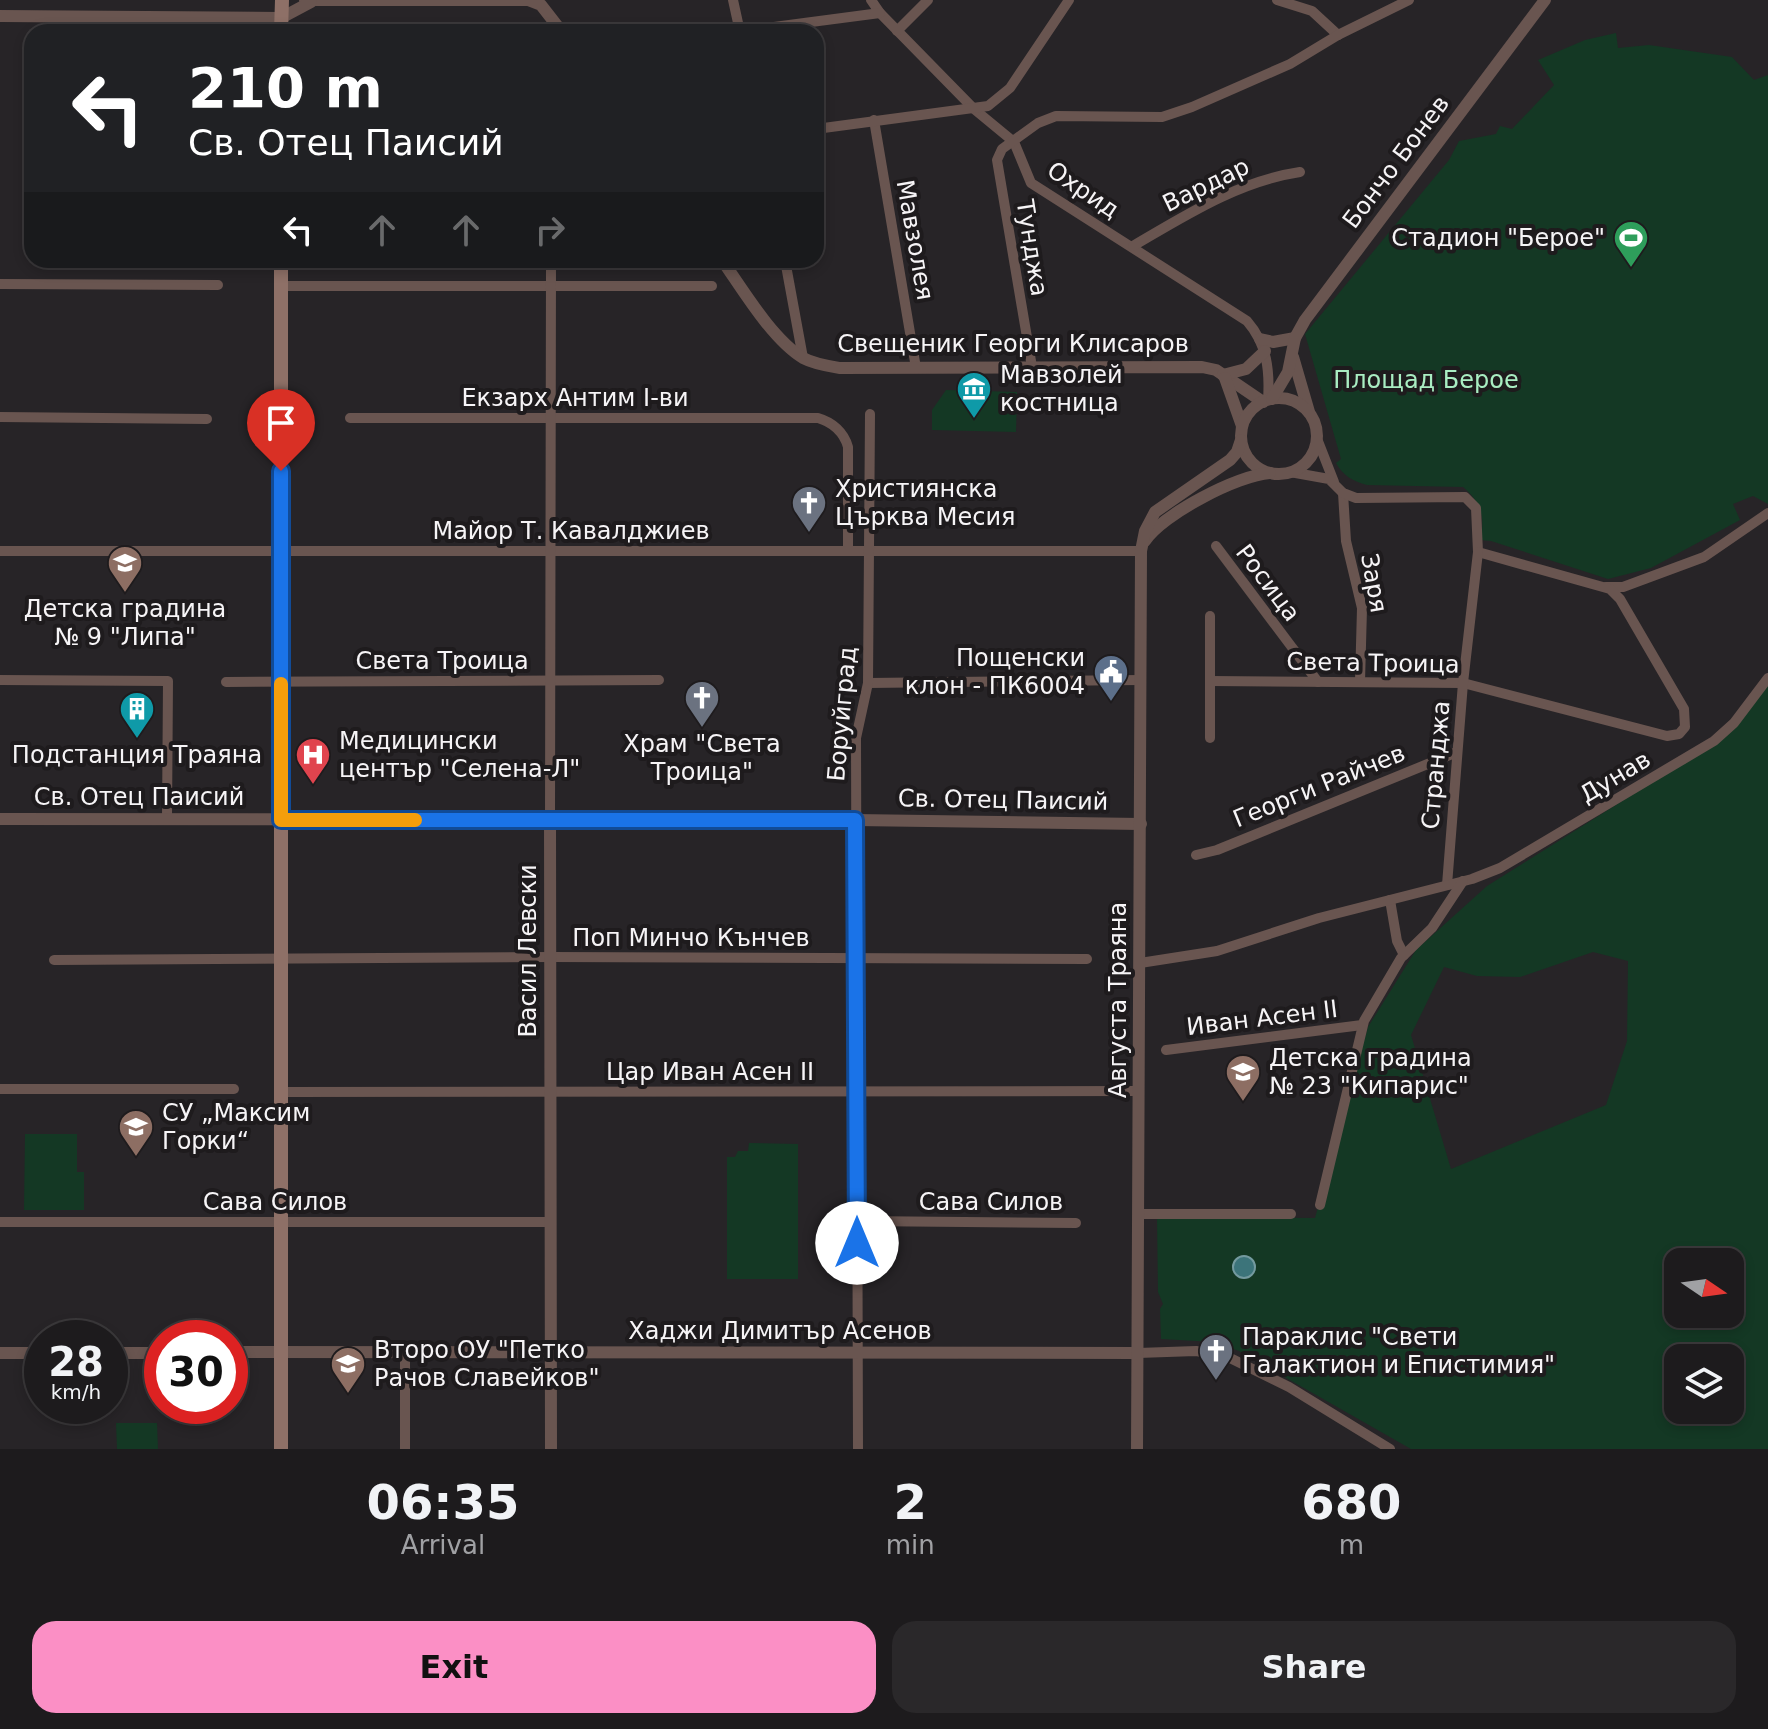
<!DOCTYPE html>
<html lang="en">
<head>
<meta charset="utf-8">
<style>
	:root { --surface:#1d1b1d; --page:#2a282a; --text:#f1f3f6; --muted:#a0a1a4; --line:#3b393b; --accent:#fb8fc5 }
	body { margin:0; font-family:"DejaVu Sans",sans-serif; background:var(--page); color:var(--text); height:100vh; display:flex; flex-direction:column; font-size:30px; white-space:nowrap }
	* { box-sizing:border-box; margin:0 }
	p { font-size:26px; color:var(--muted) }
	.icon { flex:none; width:44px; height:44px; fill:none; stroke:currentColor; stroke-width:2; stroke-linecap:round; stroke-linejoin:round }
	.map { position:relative; height:1449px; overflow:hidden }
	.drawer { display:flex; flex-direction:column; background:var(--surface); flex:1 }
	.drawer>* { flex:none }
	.guide { position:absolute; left:24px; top:24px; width:800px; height:244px; border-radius:24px; box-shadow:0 4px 12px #0003,0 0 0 2px var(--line); background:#202124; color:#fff; overflow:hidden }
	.needle { width:52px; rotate:103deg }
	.buttons { position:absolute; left:1664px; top:1248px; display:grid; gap:16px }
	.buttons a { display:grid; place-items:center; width:80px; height:80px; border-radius:16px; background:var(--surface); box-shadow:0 4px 12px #0003,0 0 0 2px var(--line); font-size:40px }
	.speed { position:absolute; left:24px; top:1320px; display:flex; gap:16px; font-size:40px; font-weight:700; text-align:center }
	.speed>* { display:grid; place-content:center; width:104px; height:104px; border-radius:50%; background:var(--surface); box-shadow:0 4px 12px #0003,0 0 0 2px var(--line); line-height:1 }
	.speed small { font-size:20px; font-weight:400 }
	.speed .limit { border:12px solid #d22; background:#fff; color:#111 }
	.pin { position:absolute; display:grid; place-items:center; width:68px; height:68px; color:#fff; margin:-82px -34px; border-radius:50% 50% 50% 0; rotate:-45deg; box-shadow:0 0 8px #0007 }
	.pin .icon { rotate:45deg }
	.me { position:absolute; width:88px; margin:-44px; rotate:0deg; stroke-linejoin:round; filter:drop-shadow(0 0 6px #0008) }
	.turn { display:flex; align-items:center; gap:28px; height:168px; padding:0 32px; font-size:36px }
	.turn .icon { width:104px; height:104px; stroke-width:2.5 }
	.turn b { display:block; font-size:56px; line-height:68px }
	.lanes { display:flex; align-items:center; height:76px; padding:0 32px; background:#0003; justify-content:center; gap:40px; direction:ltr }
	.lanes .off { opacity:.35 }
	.eta { display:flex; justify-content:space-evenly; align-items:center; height:136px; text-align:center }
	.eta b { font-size:48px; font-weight:800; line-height:56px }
	.primary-button { display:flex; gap:16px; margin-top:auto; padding:16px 32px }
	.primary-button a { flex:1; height:92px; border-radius:24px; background:var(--accent); color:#111; font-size:32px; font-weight:800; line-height:92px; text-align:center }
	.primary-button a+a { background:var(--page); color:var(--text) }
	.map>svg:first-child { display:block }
	.green { fill:#143824; fill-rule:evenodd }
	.water { fill:#3c747a; stroke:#749a9f; stroke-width:2 }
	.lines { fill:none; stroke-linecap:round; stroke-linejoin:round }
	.minor { stroke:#695550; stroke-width:10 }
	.tertiary { stroke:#695550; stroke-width:12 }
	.secondary { stroke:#8e7067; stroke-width:14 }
	.route-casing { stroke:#114b97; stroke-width:20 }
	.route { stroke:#1a73e8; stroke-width:14 }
	.slow { stroke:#f59e0b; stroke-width:14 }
	.labels { text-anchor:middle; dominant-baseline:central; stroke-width:8; stroke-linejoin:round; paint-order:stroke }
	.street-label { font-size:24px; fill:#f6f4f6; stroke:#1e1b1d }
	.poi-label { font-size:24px; fill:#f6f4f6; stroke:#1e1b1d; text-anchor:start }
	.park-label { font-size:24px; fill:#a9edc2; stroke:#1e1b1d }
</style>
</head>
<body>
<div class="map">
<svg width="1768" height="1449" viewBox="0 0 1768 1449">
	<rect width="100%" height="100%" fill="#272427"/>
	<g class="green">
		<path d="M1616 33 1618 48 1649 45 1732 57 1754 80 1768 75V504L1753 496 1733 504 1740 520 1651 568 1608 579 1491 541 1480 540C1486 518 1480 501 1463 487L1367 485C1353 481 1343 476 1336 463L1341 459 1305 334 1449 160 1459 141 1496 134 1500 126 1512 129 1554 85 1538 60 1585 40Z"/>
		<path d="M946 390 1017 392 1016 432 932 430V410Z"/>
		<path d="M1768 684V1449H1411L1239 1351 1214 1342 1161 1339 1160 1309 1163 1304 1158 1292 1157 1217 1315 1218 1368 1027 1416 950 1487 886 1705 749ZM1593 952 1628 961 1627 1041 1606 1105 1451 1169 1411 1035 1444 967 1477 976 1520 977ZM1678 1262H1730V1314H1678ZM1678 1358H1730V1410H1678Z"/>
		<path d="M25 1134H77V1172H84V1210H24Z"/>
		<path d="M749 1143 798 1144V1279H727V1157H735L738 1151H748Z"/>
		<path d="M116 1423H157L158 1449H117Z"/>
	</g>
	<circle class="water" cx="1244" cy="1267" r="11"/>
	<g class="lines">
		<g class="minor">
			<path d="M733 0 740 32"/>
			<path d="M871 0 880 13 974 109 1014 142 1031 183 1247 321C1267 344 1270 370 1268 400"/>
			<path d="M1277 0 1312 11 1338 35"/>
			<path d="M897 31 928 0"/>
			<path d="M735 32 880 13"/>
			<path d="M874 120 916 368"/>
			<path d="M816 129 988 106 1010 88 1069 0"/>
			<path d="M1133 246C1186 215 1239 181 1300 172"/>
			<path d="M785 260 803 358"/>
			<path d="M0 284 218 285"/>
			<path d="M281 286H712"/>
			<path d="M1032 367 997 160 1002 149 1038 123 1056 116 1162 117 1192 107 1290 64 1338 35 1409 0"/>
			<path d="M0 417 207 419"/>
			<path d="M350 418H818C832 422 844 432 848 447V551"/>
			<path d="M1316 436 1334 482"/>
			<path d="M1343 493 1346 541 1362 608 1360 682"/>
			<path d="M1216 546 1318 682"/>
			<path d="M0 551H1141"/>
			<path d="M1606 587H1623L1704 557 1768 513"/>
			<path d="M0 680 168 681 167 819"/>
			<path d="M1210 681 1463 683 1667 736 1679 734 1685 727 1684 709 1620 599 1610 589 1478 552 1476 508 1465 497 1356 498 1343 493 1329 479 1290 472"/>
			<path d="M226 682 659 680"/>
			<path d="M868 683 1141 680"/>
			<path d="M1210 738V616"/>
			<path d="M550 821 551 260"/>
			<path d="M1196 855 1217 850 1457 752"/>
			<path d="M1447 885 1463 683 1478 552"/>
			<path d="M1390 900 1397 941 1404 955"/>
			<path d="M54 960 550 957 1087 959"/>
			<path d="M1140 963 1217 951 1319 918 1472 879 1500 868 1714 741 1734 723 1768 678"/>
			<path d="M1166 1050 1362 1025"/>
			<path d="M0 1089H234"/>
			<path d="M281 1092 1139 1091"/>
			<path d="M1320 1205 1364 1021 1401 958 1432 928 1463 881"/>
			<path d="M1139 1214H1291"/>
			<path d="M857 1221 1076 1223"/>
			<path d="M0 1222H551"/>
			<path d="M405 1353V1449"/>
			<path d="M1138 1353 1196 1351 1226 1356 1289 1387 1390 1449"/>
			<path d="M858 1449 856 738 868 683 870 414"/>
		</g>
		<g class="tertiary">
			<path d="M305 0H528L541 5 562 32"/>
			<path d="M0 16 281 18 311 2"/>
			<path d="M722 260C743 290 772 339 803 358 814 364 828 366 840 368L1202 367 1216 370 1263 402"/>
			<path d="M1260 339 1273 342 1295 338"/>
			<path d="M1293 357 1309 412"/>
			<path d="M1223 375 1246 369 1265 351"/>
			<path d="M1225 378 1242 426"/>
			<circle cx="1279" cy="436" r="38"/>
			<path d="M1272 399 1288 372 1295 338 1305 320 1545 0"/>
			<path d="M1145 541C1163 514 1238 475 1270 473"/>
			<path d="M0 819 855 820 1141 824"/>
			<path d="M550 821 551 1449"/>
			<path d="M230 1352 1138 1353"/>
			<path d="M0 1353H42"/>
			<path d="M110 1353H162"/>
			<path d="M1137 1449 1141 551 1145 531 1155 512 1230 460 1237 452 1241 440"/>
		</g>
		<g class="secondary">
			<path d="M281 32 282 0"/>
			<path d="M281 1449V260"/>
		</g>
	</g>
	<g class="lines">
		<defs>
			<path id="route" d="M281 471V820H855L857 1243"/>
		</defs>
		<use href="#route" class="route-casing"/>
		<use href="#route" class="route"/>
		<path class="slow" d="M281 684V820H415"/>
	</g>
	<defs>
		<symbol id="stadium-pin" viewBox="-11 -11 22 30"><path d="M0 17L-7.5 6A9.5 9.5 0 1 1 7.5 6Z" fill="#2e9e5b" stroke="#1e1b1d"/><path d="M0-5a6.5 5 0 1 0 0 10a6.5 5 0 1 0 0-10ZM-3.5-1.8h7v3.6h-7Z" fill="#fff"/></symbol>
		<symbol id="museum-pin" viewBox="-11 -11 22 30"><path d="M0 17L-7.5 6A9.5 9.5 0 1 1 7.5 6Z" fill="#0f9aa8" stroke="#1e1b1d"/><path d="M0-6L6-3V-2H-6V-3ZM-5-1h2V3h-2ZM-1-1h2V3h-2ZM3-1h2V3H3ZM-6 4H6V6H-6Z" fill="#fff"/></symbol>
		<symbol id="church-pin" viewBox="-11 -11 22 30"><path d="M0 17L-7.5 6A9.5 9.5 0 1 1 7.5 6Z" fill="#6b7280" stroke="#1e1b1d"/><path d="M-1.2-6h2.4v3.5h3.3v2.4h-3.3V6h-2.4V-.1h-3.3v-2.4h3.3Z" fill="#fff"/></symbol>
		<symbol id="school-pin" viewBox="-11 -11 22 30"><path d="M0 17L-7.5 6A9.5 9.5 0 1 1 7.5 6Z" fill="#8d6e63" stroke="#1e1b1d"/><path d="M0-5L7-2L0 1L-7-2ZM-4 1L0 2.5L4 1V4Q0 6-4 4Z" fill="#fff"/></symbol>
		<symbol id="civic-pin" viewBox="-11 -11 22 30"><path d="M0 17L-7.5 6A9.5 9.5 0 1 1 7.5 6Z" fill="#5c6f8a" stroke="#1e1b1d"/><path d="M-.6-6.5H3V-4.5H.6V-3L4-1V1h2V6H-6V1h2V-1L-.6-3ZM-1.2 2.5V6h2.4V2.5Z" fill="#fff"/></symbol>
		<symbol id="building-pin" viewBox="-11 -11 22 30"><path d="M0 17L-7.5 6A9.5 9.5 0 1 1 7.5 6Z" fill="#0f9aa8" stroke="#1e1b1d"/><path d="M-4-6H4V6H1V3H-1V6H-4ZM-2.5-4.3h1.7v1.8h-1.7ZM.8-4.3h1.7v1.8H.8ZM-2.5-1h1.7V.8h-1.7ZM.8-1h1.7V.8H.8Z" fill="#fff"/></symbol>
		<symbol id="hospital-pin" viewBox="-11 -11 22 30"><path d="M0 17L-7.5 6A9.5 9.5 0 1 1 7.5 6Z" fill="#e0444e" stroke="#1e1b1d"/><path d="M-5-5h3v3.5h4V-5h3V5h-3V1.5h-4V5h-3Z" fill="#fff"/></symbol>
	</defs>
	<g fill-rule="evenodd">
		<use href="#stadium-pin" x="1611" y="218" width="40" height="54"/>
		<use href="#museum-pin" x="954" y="369" width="40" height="54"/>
		<use href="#church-pin" x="789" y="483" width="40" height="54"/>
		<use href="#school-pin" x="105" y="543" width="40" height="54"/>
		<use href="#civic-pin" x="1091" y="652" width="40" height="54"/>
		<use href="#church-pin" x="682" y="678" width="40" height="54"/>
		<use href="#building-pin" x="117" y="689" width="40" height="54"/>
		<use href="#hospital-pin" x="293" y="735" width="40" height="54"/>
		<use href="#school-pin" x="1223" y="1052" width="40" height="54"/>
		<use href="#school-pin" x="116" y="1107" width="40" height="54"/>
		<use href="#church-pin" x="1196" y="1331" width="40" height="54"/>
		<use href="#school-pin" x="328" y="1344" width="40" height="54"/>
	</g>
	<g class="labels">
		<g class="street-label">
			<text transform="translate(1396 162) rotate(-53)">Бончо Бонев</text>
			<text transform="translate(1206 185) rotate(-26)">Вардар</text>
			<text transform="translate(1083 190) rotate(34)">Охрид</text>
			<text transform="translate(915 240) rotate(80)">Мавзолея</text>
			<text transform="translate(1032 248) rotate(81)">Тунджа</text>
			<text x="1013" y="344">Свещеник Георги Клисаров</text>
			<text x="575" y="398">Екзарх Антим I-ви</text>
			<text x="571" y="531">Майор Т. Кавалджиев</text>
			<text transform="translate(1268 583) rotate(53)">Росица</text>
			<text transform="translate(1374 583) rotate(80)">Заря</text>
			<text x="442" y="661">Света Троица</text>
			<text transform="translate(1373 663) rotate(1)">Света Троица</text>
			<text transform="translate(842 714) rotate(-85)">Боруйград</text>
			<text transform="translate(1436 765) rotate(-85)">Странджа</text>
			<text transform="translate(1615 777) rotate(-31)">Дунав</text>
			<text transform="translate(1319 786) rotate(-22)">Георги Райчев</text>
			<text x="139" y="797">Св. Отец Паисий</text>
			<text transform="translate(1003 800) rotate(1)">Св. Отец Паисий</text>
			<text x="691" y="938">Поп Минчо Кънчев</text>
			<text transform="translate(528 951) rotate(-90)">Васил Левски</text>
			<text transform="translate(1118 1000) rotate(-90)">Августа Траяна</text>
			<text transform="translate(1262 1018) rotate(-7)">Иван Асен ІІ</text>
			<text x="710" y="1072">Цар Иван Асен II</text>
			<text x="275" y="1202">Сава Силов</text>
			<text x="991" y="1202">Сава Силов</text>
			<text x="780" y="1331">Хаджи Димитър Асенов</text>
		</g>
		<g class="poi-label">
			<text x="1605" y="238" text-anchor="end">Стадион "Берое"</text>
			<text x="1000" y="375">Мавзолей<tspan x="1000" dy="28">костница</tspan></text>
			<text x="835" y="489">Християнска<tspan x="835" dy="28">Църква Месия</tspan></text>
			<text x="125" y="609" text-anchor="middle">Детска градина<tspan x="125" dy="28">№ 9 "Липа"</tspan></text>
			<text x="1085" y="658" text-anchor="end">Пощенски<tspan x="1085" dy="28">клон - ПК6004</tspan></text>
			<text x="339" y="741">Медицински<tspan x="339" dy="28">център "Селена-Л"</tspan></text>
			<text x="702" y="744" text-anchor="middle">Храм "Света<tspan x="702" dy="28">Троица"</tspan></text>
			<text x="137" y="755" text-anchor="middle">Подстанция Траяна</text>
			<text x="1269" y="1058">Детска градина<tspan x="1269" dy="28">№ 23 "Кипарис"</tspan></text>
			<text x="162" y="1113">СУ „Максим<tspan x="162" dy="28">Горки“</tspan></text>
			<text x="1242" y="1337">Параклис "Свети<tspan x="1242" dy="28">Галактион и Епистимия"</tspan></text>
			<text x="374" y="1350">Второ ОУ "Петко<tspan x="374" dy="28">Рачов Славейков"</tspan></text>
		</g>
		<g class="park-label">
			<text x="1426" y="380">Площад Берое</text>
		</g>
	</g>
</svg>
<div class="buttons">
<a><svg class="needle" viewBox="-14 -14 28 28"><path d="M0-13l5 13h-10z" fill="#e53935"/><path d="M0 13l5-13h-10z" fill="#a0a1a4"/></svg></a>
<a><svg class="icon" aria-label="layers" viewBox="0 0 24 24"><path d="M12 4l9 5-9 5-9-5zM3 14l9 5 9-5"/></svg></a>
</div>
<div class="speed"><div>28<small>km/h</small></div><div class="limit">30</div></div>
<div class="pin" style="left:281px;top:471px;background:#d93025"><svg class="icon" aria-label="arrive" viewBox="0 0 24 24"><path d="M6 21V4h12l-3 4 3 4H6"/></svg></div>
<svg class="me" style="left:857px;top:1243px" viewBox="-20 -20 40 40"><circle r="19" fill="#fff"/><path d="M0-13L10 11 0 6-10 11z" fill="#1a73e8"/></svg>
<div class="guide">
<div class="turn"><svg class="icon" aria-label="left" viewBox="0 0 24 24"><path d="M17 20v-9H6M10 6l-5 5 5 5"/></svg><div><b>210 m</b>Св. Отец Паисий</div></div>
<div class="lanes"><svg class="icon" aria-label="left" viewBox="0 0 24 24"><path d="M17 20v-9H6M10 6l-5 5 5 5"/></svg><svg class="icon off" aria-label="ahead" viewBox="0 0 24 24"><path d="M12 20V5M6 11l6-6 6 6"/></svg><svg class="icon off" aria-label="ahead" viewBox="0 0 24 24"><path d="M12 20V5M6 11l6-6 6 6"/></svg><svg class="icon off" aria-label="right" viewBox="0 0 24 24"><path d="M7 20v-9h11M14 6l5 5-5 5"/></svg></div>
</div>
</div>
<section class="drawer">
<div class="eta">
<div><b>06:35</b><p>Arrival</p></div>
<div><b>2</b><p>min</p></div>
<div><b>680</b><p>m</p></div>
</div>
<div class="primary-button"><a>Exit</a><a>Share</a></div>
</section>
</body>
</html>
